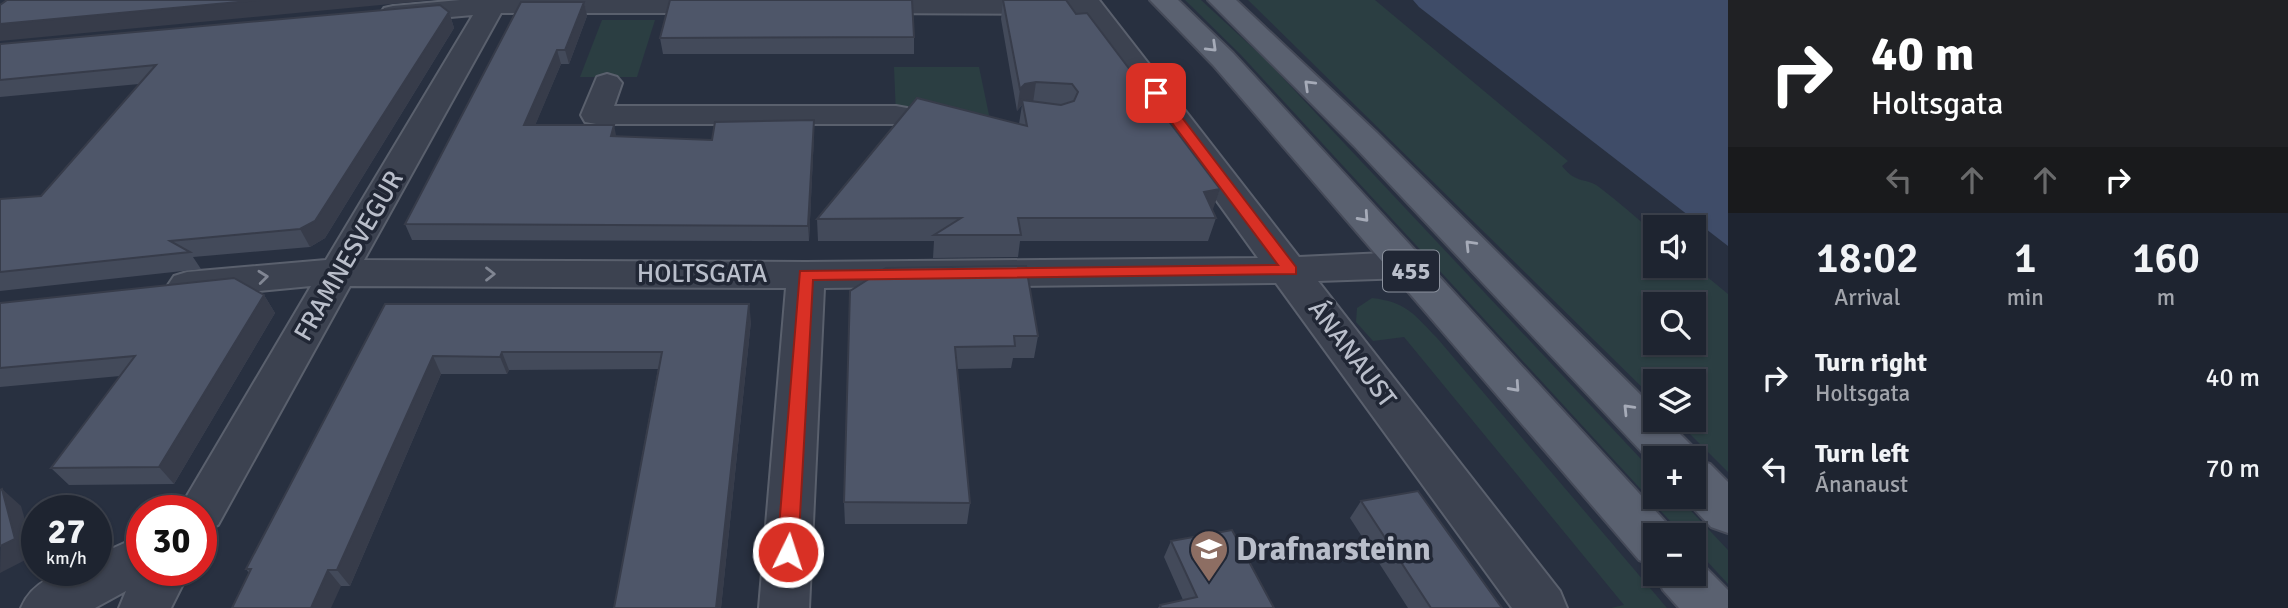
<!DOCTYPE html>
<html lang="en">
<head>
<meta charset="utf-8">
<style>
	:root { --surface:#1e2430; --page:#2b303c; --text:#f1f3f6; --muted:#a1a4ab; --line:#3c414c }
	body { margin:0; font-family:Signika,sans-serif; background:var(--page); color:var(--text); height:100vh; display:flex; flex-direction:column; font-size:26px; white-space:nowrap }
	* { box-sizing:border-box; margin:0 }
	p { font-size:23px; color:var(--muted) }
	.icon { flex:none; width:38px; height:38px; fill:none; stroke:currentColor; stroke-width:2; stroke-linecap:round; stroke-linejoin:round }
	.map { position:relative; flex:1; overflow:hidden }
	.details { display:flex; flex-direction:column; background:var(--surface); width:560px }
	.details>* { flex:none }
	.banner { background:#202124; color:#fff; overflow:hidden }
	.buttons { position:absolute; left:1643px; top:215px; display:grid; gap:14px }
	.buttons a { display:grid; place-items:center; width:63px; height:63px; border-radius:0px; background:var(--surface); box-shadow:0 2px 5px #0004,0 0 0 2px var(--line); font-size:35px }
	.speed { position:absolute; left:21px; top:495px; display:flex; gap:14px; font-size:35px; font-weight:700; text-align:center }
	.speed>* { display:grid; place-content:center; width:91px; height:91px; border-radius:50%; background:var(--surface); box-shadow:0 2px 5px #0004,0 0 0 2px var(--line); line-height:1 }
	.speed small { font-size:18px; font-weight:400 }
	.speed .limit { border:10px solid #d22; background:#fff; color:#111 }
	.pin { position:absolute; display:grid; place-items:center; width:60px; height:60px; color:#fff; margin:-30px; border-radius:14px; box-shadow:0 4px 10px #0006 }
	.me { position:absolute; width:77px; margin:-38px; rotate:4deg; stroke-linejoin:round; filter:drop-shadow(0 0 5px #0008) }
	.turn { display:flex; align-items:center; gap:24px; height:147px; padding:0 28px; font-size:32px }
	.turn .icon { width:91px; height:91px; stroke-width:2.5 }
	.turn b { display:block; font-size:49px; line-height:60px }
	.lanes { display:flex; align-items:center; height:66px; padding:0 28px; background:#0003; justify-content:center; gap:35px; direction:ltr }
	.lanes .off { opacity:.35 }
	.eta { display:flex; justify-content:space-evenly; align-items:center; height:119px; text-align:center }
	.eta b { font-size:42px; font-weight:600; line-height:49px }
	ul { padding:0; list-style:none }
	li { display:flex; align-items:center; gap:21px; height:91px; padding:0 28px }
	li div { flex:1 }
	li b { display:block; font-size:26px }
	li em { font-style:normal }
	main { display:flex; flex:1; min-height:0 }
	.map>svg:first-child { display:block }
	.green { fill:#2b3e42; fill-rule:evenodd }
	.water { fill:#3f4c68 }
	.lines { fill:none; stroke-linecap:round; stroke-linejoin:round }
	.minor-casing { stroke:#5a606d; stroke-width:4 }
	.major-casing { stroke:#464b59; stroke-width:4 }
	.minor { fill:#3c4250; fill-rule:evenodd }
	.major { fill:#5a6170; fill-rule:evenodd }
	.wall { fill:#434a5a }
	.shaded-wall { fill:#373c4a }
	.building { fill:#4e5669; stroke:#373c4a; stroke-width:2 }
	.oneway { stroke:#a6abb8 }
	.oneway2 { stroke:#818693 }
	.route { fill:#d93025; stroke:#8d1f18; stroke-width:2 }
	.labels { text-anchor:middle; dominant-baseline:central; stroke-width:7; stroke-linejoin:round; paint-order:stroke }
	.shield { fill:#212735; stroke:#8b919d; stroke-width:2 }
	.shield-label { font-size:24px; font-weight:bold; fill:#b9beca }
	.street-label { font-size:26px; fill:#b9beca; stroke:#212735 }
	.near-poi-label { font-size:32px; font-weight:bold; fill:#b9beca; stroke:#212735; text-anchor:start }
</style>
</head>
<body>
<main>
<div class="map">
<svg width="1728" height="608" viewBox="0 0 1728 608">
	<rect width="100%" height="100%" fill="#283040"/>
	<g class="green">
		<path d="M1185 0H1201L1266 60 1655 474 1656 497H1678L1728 550V584L1694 547V536L1683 535 1241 55Z"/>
		<path d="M1248 0H1375L1568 161 1562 166C1577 185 1586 177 1599 187 1619 202 1637 218 1655 234L1656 266H1694L1728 294V472L1676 420H1694V382H1656L1655 400ZM1656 304H1694V343H1656Z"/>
		<path d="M602 20H655L637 77H580Z"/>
		<path d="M894 67H979L989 115H896Z"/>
		<path d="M1372 298C1406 302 1414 314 1437 338L1667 608H1611L1624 605 1404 337 1373 341 1356 322 1357 308Z"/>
	</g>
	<path class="water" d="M1413 0H1728V246L1419 7Z"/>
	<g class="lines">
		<defs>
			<g id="minor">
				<path d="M460 0H730L733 5 729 11 720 13H501L364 260 806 262 1258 258 1082 14 861 13 852 11 848 5 851 0H1099L1299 257 1406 252 1419 256 1424 265 1419 274 1406 278 1318 281 1560 591 1567 608H1512L1276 283 824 288 809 608H759L786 288 350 286 218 525 201 531V511H178L311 286 187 298 174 294 168 285 174 276 187 272 326 260 473 15 393 22 384 20 380 14 384 8 393 6Z"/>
				<path d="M607 74 617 77 622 83 614 106H896L907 108 911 115 907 122 896 124H596L585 122 581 115 597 77Z"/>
				<path d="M142 535V570H190L171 608H119L126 591 95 608H21C34 577 65 570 96 570V556Z"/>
			</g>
			<g id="major">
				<path d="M1150 0H1178L1233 53 1673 530 1676 536H1656V566L1639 560 1213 65Z"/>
				<path d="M1208 0H1236L1376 132 1656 410V420H1666L1691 445 1697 460 1710 464 1728 482V533L1711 527 1683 497H1694V458H1656V467L1354 146Z"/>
				<path d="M1694 556 1728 590V608H1679L1663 590 1656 574H1694Z"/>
			</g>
		</defs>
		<use href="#minor" class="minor-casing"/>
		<use href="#major" class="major-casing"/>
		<use href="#minor" class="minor"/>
		<use href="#major" class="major"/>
	</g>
	<g class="wall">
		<path d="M1003 0H1066L1076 14 1220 189 1212 210 1216 218 1208 241H1020L1018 257 933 258 934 241H818L817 219 1019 124 1022 105 1017 111 1001 19Z"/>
		<path d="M584 2 587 16 569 64H561L535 125 617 136 712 140 814 120V135L809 241 412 240 405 224Z"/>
		<path d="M449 12 454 28 325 238 310 247 193 257 201 269 0 291V199L41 196 139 84 0 97V44Z"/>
		<path d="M914 37V54H663L660 38Z"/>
		<path d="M850 291 1038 336 1034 358H1013L1011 368 957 369 970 503 967 524H845L844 502Z"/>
		<path d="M264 295 275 313 174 484 69 485 51 468 120 376 0 387V303Z"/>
		<path d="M385 304 751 321 721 608H614L658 369 509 370 507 374H441L350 586H341L249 573 246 569Z"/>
		<path d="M1361 501 1502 608H1408L1350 518Z"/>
		<path d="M1171 541 1274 608H1158L1160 605 1183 600 1164 557Z"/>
	</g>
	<g class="shaded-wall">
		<path d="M260 0H433L0 41V24Z"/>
		<path d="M584 2 587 16 569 64 565 50Z"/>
		<path d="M449 12 454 28 325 238 310 247 300 229Z"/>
		<path d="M557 50 561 64 529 140 524 125Z"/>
		<path d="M1036 82 1033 103 1022 100V105L1017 111 1020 89 1025 84Z"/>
		<path d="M814 120V135L809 241 808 226Z"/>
		<path d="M614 125 617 140 611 136Z"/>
		<path d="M1220 189 1212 212 1204 192Z"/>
		<path d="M264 295 275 313 174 484 159 467Z"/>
		<path d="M749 304 751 321 721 608H716Z"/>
		<path d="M502 352 509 370 507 374 500 357Z"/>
		<path d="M433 356 441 374 350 586 337 570Z"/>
		<path d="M2 489 21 506 35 555 0 573Z"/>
		<path d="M328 570 341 586 331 608H311Z"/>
	</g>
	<g class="building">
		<path d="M7 0H260L0 24V5Z"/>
		<path d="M670 0H912L914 37 660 38Z"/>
		<path d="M1003 0H1066L1076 14 1087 13 1220 189 1204 192 1216 218H1018L1021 235H934L961 218 817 219 917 98 1027 126 1022 100 1061 105 1074 101 1078 92 1072 84 1036 82 1025 84 1020 89Z"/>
		<path d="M521 2H584L565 50H557L524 125H614L611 136 712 140 715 122 814 120 808 226 405 224Z"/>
		<path d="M440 5 449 12 315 221 300 229 170 241 190 252 0 272V199L41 196 156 65 0 80V44Z"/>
		<path d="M1026 266 1038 336H1014L1015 346 955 347 970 503 844 502 850 291 886 268Z"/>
		<path d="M234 278 264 295 159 467 51 468 135 356 0 368V303Z"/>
		<path d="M385 304H749L716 608H614L662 352H502L500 357 433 356 337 570H328L311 608H232L251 569H246Z"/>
		<path d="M2 489 15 539 0 546V490Z"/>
		<path d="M1418 491 1502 608H1431L1361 501Z"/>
		<path d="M1232 530 1274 608H1161L1160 605 1197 597 1171 541Z"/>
	</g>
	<defs><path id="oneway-chevron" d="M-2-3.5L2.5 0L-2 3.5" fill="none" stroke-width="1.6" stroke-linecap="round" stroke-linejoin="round" transform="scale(1.75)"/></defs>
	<g class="oneway">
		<use href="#oneway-chevron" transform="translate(1212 47) rotate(44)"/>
		<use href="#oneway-chevron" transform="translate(1309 85) rotate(-136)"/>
		<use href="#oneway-chevron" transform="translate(1364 217) rotate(48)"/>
		<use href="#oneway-chevron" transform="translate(1470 245) rotate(-134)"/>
		<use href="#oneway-chevron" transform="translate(1515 387) rotate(48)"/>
		<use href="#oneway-chevron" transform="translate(1628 409) rotate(-134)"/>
	</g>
	<g class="oneway2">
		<use href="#oneway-chevron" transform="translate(490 274)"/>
		<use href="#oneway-chevron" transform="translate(263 277) rotate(-6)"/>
	</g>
	<path class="route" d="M1152 90H1161L1296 267V274L813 280 798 552 795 559 788 561 780 559 777 552 800 271 1278 265 1152 96Z"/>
	<defs>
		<symbol id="school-pin" viewBox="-11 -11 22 30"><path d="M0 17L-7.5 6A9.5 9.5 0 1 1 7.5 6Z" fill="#8d6e63" stroke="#212735"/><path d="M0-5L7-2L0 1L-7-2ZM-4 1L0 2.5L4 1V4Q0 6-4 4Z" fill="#fff"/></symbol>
	</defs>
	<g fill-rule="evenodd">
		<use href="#school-pin" x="1187" y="527" width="44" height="60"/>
	</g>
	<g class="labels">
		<rect class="shield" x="1383" y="250.5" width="56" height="41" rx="5"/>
		<g class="shield-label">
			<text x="1411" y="271">455</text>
		</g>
		<g class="street-label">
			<text transform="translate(349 256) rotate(-60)">FRAMNESVEGUR</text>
			<text x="702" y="274">HOLTSGATA</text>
			<text transform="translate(1352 354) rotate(53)">ÁNANAUST</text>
		</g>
		<g class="near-poi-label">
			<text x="1236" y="549">Drafnarsteinn</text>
		</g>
	</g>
</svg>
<div class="buttons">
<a><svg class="icon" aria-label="sound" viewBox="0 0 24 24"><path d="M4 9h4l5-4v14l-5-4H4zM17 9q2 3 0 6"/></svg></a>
<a><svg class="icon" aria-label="search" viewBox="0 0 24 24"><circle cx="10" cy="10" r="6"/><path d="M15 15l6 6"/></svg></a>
<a><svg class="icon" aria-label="layers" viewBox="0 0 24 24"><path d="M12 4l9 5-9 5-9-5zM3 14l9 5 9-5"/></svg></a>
<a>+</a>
<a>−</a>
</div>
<div class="speed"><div>27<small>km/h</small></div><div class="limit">30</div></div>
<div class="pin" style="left:1156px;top:93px;background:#d93025"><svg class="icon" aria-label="arrive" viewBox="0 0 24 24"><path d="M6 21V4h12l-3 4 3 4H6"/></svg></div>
<svg class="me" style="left:788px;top:552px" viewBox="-20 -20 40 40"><circle r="17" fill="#d93025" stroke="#fff" stroke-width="3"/><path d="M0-11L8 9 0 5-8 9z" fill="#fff"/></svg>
</div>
<section class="details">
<div class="banner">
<div class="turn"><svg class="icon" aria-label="right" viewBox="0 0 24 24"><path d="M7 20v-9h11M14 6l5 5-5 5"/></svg><div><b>40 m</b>Holtsgata</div></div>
<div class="lanes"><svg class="icon off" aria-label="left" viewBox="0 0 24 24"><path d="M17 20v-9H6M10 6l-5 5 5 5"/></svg><svg class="icon off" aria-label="ahead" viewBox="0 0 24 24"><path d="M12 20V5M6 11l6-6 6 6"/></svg><svg class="icon off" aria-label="ahead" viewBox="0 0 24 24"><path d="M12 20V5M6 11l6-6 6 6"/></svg><svg class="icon" aria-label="right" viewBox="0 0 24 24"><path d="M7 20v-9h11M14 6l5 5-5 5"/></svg></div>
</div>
<div class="eta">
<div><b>18:02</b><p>Arrival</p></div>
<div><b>1</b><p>min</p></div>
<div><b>160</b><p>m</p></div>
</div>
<ul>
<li><svg class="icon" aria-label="right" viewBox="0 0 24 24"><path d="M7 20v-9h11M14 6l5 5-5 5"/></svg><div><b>Turn right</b><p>Holtsgata</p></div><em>40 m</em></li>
<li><svg class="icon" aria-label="left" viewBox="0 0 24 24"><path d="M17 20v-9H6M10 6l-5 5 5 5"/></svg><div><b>Turn left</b><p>Ánanaust</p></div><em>70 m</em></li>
</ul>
</section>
</main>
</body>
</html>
